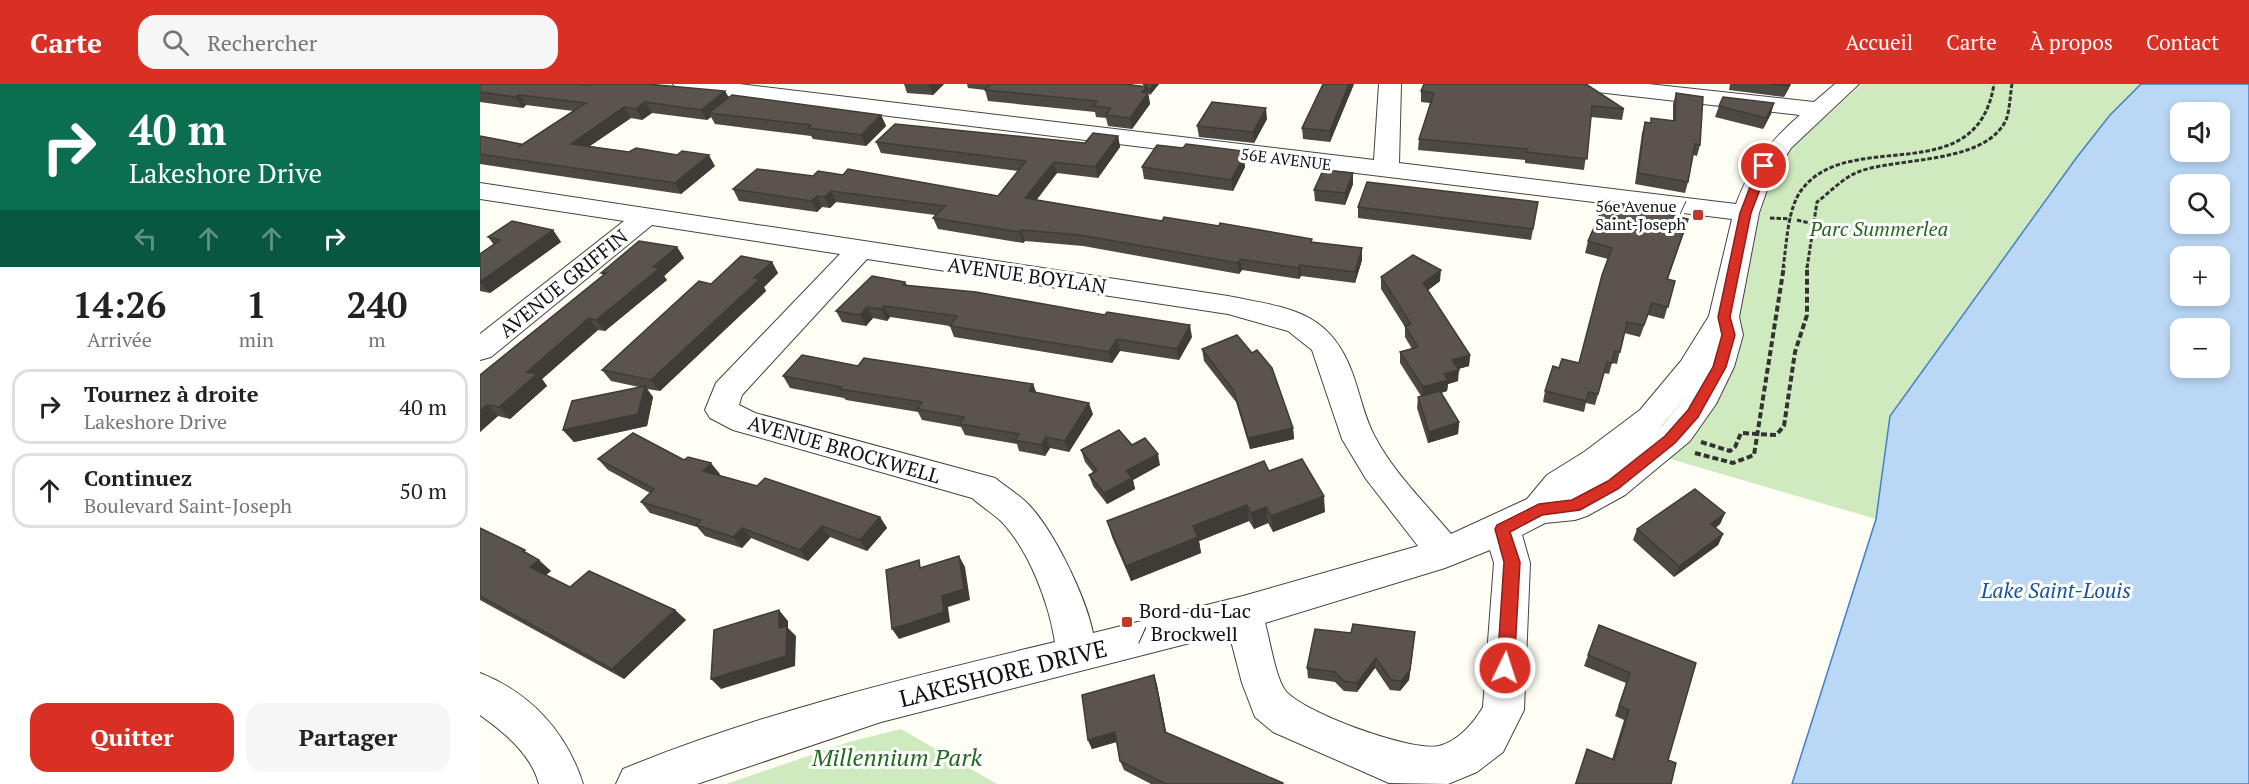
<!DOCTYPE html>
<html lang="fr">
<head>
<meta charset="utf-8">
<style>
	:root { --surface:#fff; --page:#f6f6f6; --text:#222; --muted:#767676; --line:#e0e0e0; --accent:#d93025 }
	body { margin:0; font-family:"PT Serif",serif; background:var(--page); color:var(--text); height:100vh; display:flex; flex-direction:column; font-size:22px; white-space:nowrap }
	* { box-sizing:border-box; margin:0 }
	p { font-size:20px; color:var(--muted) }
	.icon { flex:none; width:33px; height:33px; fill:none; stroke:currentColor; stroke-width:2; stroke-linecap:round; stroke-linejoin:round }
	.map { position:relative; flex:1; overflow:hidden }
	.sheet { display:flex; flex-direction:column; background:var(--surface); width:480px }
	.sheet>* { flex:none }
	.banner { background:#0b6e4f; color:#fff; overflow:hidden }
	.fabs { position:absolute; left:1690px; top:18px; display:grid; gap:12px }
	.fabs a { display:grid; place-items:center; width:60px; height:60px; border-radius:12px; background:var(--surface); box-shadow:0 3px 9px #0003; font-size:30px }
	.pin { position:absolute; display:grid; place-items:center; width:51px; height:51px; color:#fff; margin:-26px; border:3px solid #fff; border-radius:50%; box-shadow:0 2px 6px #0007 }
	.me { position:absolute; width:66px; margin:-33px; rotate:4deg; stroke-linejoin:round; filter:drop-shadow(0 0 4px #0008) }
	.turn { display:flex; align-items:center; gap:21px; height:126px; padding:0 30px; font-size:27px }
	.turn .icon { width:78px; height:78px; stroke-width:2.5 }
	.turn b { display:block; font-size:42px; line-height:51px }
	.lanes { display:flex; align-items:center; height:57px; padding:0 30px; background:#0003; justify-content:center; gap:30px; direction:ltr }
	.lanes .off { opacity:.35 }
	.eta { display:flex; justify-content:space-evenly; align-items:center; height:102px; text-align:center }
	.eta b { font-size:36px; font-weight:700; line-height:42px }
	.action { display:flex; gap:12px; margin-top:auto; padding:12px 30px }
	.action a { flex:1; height:69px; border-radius:18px; background:var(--accent); color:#fff; font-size:24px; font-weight:700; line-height:69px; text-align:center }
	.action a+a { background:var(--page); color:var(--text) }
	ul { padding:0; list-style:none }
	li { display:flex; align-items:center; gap:18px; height:75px; margin:0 12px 9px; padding:0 18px; border:3px solid var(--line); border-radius:18px }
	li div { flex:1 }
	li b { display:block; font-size:22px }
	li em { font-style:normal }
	header { display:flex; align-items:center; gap:36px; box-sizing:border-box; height:84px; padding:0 30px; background:var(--accent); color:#fff }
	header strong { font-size:28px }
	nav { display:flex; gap:33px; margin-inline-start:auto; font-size:21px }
	.search { width:420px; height:54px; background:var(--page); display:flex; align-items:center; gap:15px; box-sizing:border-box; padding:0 21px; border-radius:18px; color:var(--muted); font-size:22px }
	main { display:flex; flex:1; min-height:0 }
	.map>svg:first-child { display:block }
	.green { fill:#ceeabe }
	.water { fill:#bad7f6; stroke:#4280cc; stroke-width:1.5; fill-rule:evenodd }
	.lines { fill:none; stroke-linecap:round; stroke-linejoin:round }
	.minor-casing { stroke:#444; stroke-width:2 }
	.path-far1 { stroke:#333; stroke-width:3; stroke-dasharray:4.5 2; stroke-linecap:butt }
	.path { stroke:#333; stroke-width:4; stroke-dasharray:6 3; stroke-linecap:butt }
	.minor { fill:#fff; fill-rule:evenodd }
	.wall { fill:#4d4842 }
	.shaded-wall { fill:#3f3b36 }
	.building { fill:#5a544d; stroke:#3f3b36; stroke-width:1.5 }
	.route { fill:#d93025; stroke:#8d1f18; stroke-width:1.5 }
	.poi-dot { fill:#c13829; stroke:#fff; stroke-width:2 }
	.labels { text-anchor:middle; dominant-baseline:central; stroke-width:6; stroke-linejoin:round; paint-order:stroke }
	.far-street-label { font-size:16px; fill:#111; stroke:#fff }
	.far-poi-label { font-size:16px; fill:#111; stroke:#fff; text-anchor:end }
	.park-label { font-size:20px; font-style:italic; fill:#256920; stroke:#fff }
	.street-label { font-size:20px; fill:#111; stroke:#fff }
	.poi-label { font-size:20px; fill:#111; stroke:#fff; text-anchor:start }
	.water-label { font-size:21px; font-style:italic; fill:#1a53a3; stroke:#fff }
	.near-street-label { font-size:24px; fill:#111; stroke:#fff }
	.near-park-label { font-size:24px; font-style:italic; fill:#256920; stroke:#fff }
</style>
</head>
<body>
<header>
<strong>Carte</strong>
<div class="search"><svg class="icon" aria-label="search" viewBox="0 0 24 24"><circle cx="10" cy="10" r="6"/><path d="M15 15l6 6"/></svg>Rechercher</div>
<nav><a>Accueil</a><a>Carte</a><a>À propos</a><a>Contact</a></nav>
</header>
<main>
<section class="sheet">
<div class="banner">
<div class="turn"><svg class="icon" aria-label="right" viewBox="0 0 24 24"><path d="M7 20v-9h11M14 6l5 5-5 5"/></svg><div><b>40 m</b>Lakeshore Drive</div></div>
<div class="lanes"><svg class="icon off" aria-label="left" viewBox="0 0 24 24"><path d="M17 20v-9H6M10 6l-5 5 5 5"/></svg><svg class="icon off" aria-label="ahead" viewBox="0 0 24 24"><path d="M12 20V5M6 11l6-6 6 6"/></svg><svg class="icon off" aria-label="ahead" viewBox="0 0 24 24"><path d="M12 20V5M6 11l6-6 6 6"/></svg><svg class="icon" aria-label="right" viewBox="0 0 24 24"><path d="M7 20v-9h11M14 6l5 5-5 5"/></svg></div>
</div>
<div class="eta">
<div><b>14:26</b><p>Arrivée</p></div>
<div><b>1</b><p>min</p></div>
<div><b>240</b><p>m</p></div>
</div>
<ul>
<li><svg class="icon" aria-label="right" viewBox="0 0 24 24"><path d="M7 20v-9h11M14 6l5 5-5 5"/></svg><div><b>Tournez à droite</b><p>Lakeshore Drive</p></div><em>40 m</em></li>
<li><svg class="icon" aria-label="ahead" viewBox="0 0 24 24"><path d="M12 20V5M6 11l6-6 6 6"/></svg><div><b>Continuez</b><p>Boulevard Saint-Joseph</p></div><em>50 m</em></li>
</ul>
<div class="action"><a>Quitter</a><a>Partager</a></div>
</section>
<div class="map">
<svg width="1769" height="700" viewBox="0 0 1769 700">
	<rect width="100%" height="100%" fill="#fffef5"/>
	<g class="green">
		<path d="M1382 0H1661L1630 31 1597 73 1410 331 1396 435 1187 374 1263 209 1284 112 1296 83 1312 64Z"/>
		<path d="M421 645 517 700H246L369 658Z"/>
	</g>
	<path class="water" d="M1661 0H1769V700H1312L1396 435 1410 332 1597 73 1630 31ZM1701 28H1740V68H1701ZM1701 100H1740V140H1701ZM1701 172H1740V212H1701ZM1701 244H1740V284H1701Z"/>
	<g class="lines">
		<defs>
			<g id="minor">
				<path d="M193 0H259L894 76 899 0H921L919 79 1256 120C1270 82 1290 57 1320 31L1108 7 1100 5 1097 0H1168L1334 18 1355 0H1379L1311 64 1290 97 1279 129 1259 233 1263 251 1254 283 1236 320 1210 357 1145 411 1107 432 1095 436 1065 439 1042 451 1050 479 1044 626 1023 668 997 688 968 700 909 699 793 648 775 633 762 599 749 549 401 638 217 700H136L143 685C282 628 429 593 575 558 569 519 549 466 521 437 512 429 501 422 492 414L253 346 230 334 225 326 236 299 360 170 172 141 11 273 0 276V250L144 137 0 115V99L748 212C806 224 849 225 872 288 880 309 884 333 895 353 914 389 945 419 971 450L1047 415 1067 391 1104 368 1160 326 1201 277 1229 232 1252 135 204 7 196 5ZM387 175 748 230 808 247 832 266 862 355 886 395 938 462 763 512 613 549C606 513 572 442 545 417 536 409 525 402 515 394L275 329 259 321 262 311ZM1212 306 1180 344 1182 342ZM1010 466 1014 479 1003 623C994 639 978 657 959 662 931 668 821 628 805 606 795 592 790 556 785 539L965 484Z"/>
				<path d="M0 589C51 609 87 649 103 700H59C51 670 25 649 0 631Z"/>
			</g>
		</defs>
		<use href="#minor" class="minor-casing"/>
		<g class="path-far1">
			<path d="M1290 134 1311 135"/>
			<path d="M1317 136 1333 140"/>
			<path d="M1303 184C1307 160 1307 123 1323 104 1372 43 1497 108 1514 0"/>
			<path d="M1327 184 1337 118C1349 109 1364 93 1378 88 1415 73 1505 81 1526 36 1530 26 1530 11 1532 0"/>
		</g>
		<g class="path">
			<path d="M1221 358 1250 367 1255 363 1261 349 1296 351 1304 342 1315 268 1327 231V182"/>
			<path d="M1215 369 1253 379 1274 371 1304 182"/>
		</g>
		<use href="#minor" class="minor"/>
	</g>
	<g class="wall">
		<path d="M0 0 109 1 245 7 249 14 401 31 406 42 386 62 333 55 331 52 235 40 231 33 227 36 172 29 162 36 151 34 110 62 235 82 201 110 0 80V52L42 61 93 27 46 21 43 24 0 18Z"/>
		<path d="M424 0H464L453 11 427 9Z"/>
		<path d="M487 0H645L664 2 662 0H679L670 11 668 8 670 20 652 45 628 42 626 34 616 33 615 28 508 17 505 6 488 4Z"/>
		<path d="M874 0 850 58 823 55 822 44Z"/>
		<path d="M944 0 1144 25 1142 36 1111 33 1104 86 1045 79V76L938 66 939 55 950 19 941 18V7Z"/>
		<path d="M1250 0H1311L1304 13 1249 6Z"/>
		<path d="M1196 9 1220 61 1217 72 1213 71 1208 98 1205 109 1155 100 1162 49 1165 38 1170 39 1193 37V20Z"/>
		<path d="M1239 22 1291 30 1283 45 1235 33Z"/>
		<path d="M787 35 774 59 719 53 717 42Z"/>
		<path d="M638 52 640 63 618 94 577 89 556 116 682 137 832 158 882 176 875 199 821 192 819 195 762 186 759 190 603 162 545 157 543 159 458 145 453 134 455 131 356 118 350 124 342 123 337 128 259 117 253 105 333 92 518 112 538 87 401 69 396 58 605 59Z"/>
		<path d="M703 64 763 67 765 83 753 107 664 95 662 83Z"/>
		<path d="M873 89V100L865 121 835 117 834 106Z"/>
		<path d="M1058 118 1051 156 878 134V123Z"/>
		<path d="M73 146 81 158 10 209 0 207V170L14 161 8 153Z"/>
		<path d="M1205 146 1188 195 1195 197 1184 235 1168 231 1160 253 1144 249 1137 280 1132 279 1129 290 1124 289 1115 321 1106 319 1104 328 1063 318 1065 307 1079 284 1099 279 1128 175 1105 169 1108 157Z"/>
		<path d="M197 163 204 174 184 192 187 196 125 247 118 246 62 295 67 302 30 335 18 332 0 348V291L123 191 121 189Z"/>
		<path d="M292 178 298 189 284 203 286 207 180 307 167 305 173 313 167 342 94 358 83 346 159 303 131 297 122 286 231 200Z"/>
		<path d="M901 193 960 197 948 206 990 271 989 282 978 285V297L968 300 967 307 961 309 979 338 978 350 948 359 937 324 938 313 941 312 920 279V268L932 265 925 253V243L901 205Z"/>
		<path d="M425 198 427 201 712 253 699 276 640 267 632 279 474 253 470 242 410 233 407 237 393 234 386 242 362 238 356 227Z"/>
		<path d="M722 265 772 269 813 344 814 355 770 365 756 318 724 277Z"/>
		<path d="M378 282 553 300 556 308 613 330 589 368 570 364 565 372 539 367 537 360 485 351 481 343 442 336 438 328 366 316 364 314 310 304 303 292Z"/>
		<path d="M652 361 680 381 653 396 655 405 627 420 613 402 609 391 613 388 605 378 601 366Z"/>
		<path d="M118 375 204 376 240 390 239 391 277 402 400 433 407 444 387 467 350 453 328 477 271 454 262 464 225 452 217 443 170 429 161 418 170 409 128 386Z"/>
		<path d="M789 387 845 428 793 448 788 439 774 445 769 437 719 457 721 469 651 497 632 453 627 437Z"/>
		<path d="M1245 429 1240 440 1236 444 1243 450 1238 461 1194 493 1153 456 1157 445Z"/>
		<path d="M0 444 52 472 71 487 66 491 90 503 195 526 206 536 144 595 0 516Z"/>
		<path d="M1119 541 1216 579 1188 676 1191 700H1095L1107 665 1132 675 1144 636 1135 632 1146 599 1104 582Z"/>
		<path d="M934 558 929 596 920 607 910 606 895 584 877 608 864 607 855 598 828 594 827 584Z"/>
		<path d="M674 591 677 601 686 648 803 700H671L644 686 640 677 637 658 612 665 608 656Z"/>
	</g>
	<g class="shaded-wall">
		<path d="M450 0H464L453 11 449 1Z"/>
		<path d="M674 0H679L670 11 669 6Z"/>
		<path d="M869 0H874L850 58V47Z"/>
		<path d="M1309 0H1311L1304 13 1308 2Z"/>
		<path d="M667 3 670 20 652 45 650 34 662 8Z"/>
		<path d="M245 7 251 18 229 29 231 33 227 36 221 26Z"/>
		<path d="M39 11 46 21 43 24 35 13Z"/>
		<path d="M165 18 172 29 162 36 156 25Z"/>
		<path d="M1294 19 1291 30 1283 45 1286 34Z"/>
		<path d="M144 23 151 34 98 70 91 60Z"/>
		<path d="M786 24 787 35 774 59 773 48Z"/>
		<path d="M401 31 406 42 386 62 381 51Z"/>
		<path d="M638 52 640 63 618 94 615 83Z"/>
		<path d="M763 67 765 83 753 107 751 96Z"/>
		<path d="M229 71 235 82 201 110 195 99Z"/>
		<path d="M574 78 577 89 549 126 545 114Z"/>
		<path d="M873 89V100L865 121V109Z"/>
		<path d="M351 107 356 118 350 124 344 113Z"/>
		<path d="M337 112 342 123 337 128 331 117Z"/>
		<path d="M73 146 81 158 10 209 0 198Z"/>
		<path d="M541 146 545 157 543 159 539 148Z"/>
		<path d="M197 163 204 174 184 192 187 196 125 247 116 236Z"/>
		<path d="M882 164V176L875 199V188Z"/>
		<path d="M760 175 762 186 759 190 758 179Z"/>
		<path d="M292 178 298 189 284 203 286 207 180 307 171 296Z"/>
		<path d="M820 181 821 192 819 195 818 184Z"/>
		<path d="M961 186 960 197 943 210V199Z"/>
		<path d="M404 222 410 233 407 237 401 225Z"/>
		<path d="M387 223 393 234 386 242 380 231Z"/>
		<path d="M109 234 118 246 62 295 67 302 30 335 19 323 47 288Z"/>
		<path d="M710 241 712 253 699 276 697 265Z"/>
		<path d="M637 255 640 267 632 279 629 268Z"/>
		<path d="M990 271 989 282 971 287 972 276Z"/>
		<path d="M979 286 978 297 968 300 967 307 942 315 943 303 964 290Z"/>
		<path d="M553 300 557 311 549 307Z"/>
		<path d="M165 302 173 313 167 342 94 358 83 346Z"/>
		<path d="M609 319 613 330 589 368 585 357Z"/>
		<path d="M7 321 18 332 0 348V327Z"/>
		<path d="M979 338 978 350 948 359 949 348Z"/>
		<path d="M813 344 814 355 770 365 768 354Z"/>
		<path d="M566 353 570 364 565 372 561 361Z"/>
		<path d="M678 370 680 381 653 396 655 405 627 420 624 409 646 387Z"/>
		<path d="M231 379 240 390 232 398 223 387Z"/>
		<path d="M844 412 845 428 793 448 791 432Z"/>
		<path d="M767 421 769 437 719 457 721 469 651 497 646 482 713 442Z"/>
		<path d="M786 423 788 439 774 445 771 429Z"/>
		<path d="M1245 429 1240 440 1226 450 1231 440Z"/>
		<path d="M400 433 407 444 387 467 380 456Z"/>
		<path d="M342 442 350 453 328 477 320 466Z"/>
		<path d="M262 444 271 454 262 464 253 453Z"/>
		<path d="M1243 450 1238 461 1194 493 1199 482Z"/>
		<path d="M479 472 485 483 490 516 468 523 470 538 419 555 412 545 462 512Z"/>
		<path d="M59 476 71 487 62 494 50 483Z"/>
		<path d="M195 526 206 536 144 595 132 585Z"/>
		<path d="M299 526 308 537V544L316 552 315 582 241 605 231 595 299 544Z"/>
		<path d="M935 548 929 596 920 607 921 597Z"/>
		<path d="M896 574 895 584 877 608V599Z"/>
		<path d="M674 591 677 601 688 657 685 648Z"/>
		<path d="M635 648 639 657 612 665 608 656Z"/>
	</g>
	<g class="building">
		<path d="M0 0H98L109 1 112 0H167L245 7 221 26 165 18 156 25 144 23 91 60 149 68 156 64 197 71 202 67 229 71 195 99 0 70V52L41 60 40 62 106 19 39 11 35 13 0 8Z"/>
		<path d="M510 0H645L667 3 662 8 668 9 650 34 626 31 631 24 613 22 617 17 505 6Z"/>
		<path d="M665 0H674L669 6Z"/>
		<path d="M843 0H869L850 47 822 44Z"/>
		<path d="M944 0H1106L1144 25 1112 22 1107 75 1046 68 1047 65 939 55 954 9 941 7Z"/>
		<path d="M1291 0H1309L1308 2Z"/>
		<path d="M1196 9 1223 13 1220 61 1215 60 1208 98 1158 89 1165 38 1171 39V34L1195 37Z"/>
		<path d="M252 11 401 31 381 51 328 44 331 41 229 29Z"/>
		<path d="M1243 13 1294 19 1286 34 1239 22Z"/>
		<path d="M732 18 786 24 773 48 717 42Z"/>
		<path d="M415 40 605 59 613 49 638 52 615 83 574 78 545 114 682 137 684 133 739 142 740 139 832 155 831 158 882 164 875 188 820 181 818 184 760 175 758 179 600 151 541 146 539 148 453 134 465 122 351 107 344 113 337 112 331 117 253 105 277 85 333 92 338 87 363 91 368 85 518 112 546 77 396 58Z"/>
		<path d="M706 60 763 67 760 71 764 72 751 96 662 83 677 61 703 64Z"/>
		<path d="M843 86 873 89 865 109 834 106Z"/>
		<path d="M887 98 1058 118 1053 145 878 123Z"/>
		<path d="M1126 116 1208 135 1187 195 1195 197 1188 223 1172 219 1164 241 1147 238 1140 268 1135 267 1132 279 1127 278 1118 310 1109 308 1106 317 1065 307 1073 282 1079 284 1082 275 1099 279 1122 191 1132 164 1108 157Z"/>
		<path d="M32 137 73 146 0 198V170L20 156 8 153Z"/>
		<path d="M159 157 197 163 173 183 180 184 116 236 109 234 47 288 57 290 19 323 7 321 0 327V291L126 189H121Z"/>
		<path d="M933 171 961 186 943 199 990 271 972 276 979 286 964 290 968 296 943 303 920 268 938 263 925 242 931 240 901 193Z"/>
		<path d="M261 172 292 178 274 194 280 195 171 296 122 286 219 197 231 200Z"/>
		<path d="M392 192 425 198 423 201 496 208 625 231 627 228 710 241 697 265 637 255 629 268 470 242 477 232 404 222 401 225 387 223 380 231 356 227Z"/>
		<path d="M757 251 772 269 777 266 792 284 813 344 768 354 754 307 722 265Z"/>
		<path d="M322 271 378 282 384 274 553 300 549 307 609 319 585 357 566 353 561 361 535 356 539 350 480 340 484 333 437 325 442 318 359 305 361 303 303 292Z"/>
		<path d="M165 302 158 330 83 346 92 317Z"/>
		<path d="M960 307 979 338 949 348 938 313Z"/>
		<path d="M639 346 652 361 665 354 678 370 646 387 652 394 624 409 609 391 617 387 601 366Z"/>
		<path d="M153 349 204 376 208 373 231 379 223 387 277 402 285 394 400 433 380 456 342 442 320 466 262 444 253 453 216 441 221 436 161 418 174 405 118 375Z"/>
		<path d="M822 375 844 412 791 432 786 423 771 429 767 421 713 442 718 453 646 482 627 437 784 377 789 387Z"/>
		<path d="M1215 405 1245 429 1231 440 1243 450 1199 482 1157 445Z"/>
		<path d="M0 444 45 466 43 467 59 476 50 483 90 503 109 487 195 526 132 585 0 512Z"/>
		<path d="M479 472 484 505 462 512 464 528 412 545 406 486 439 476 440 484Z"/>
		<path d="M299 526V544L307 542 306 572 231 595 234 546Z"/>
		<path d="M873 540 935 548 930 586 921 597 911 596 896 574 877 599 864 597 855 588 827 584 835 545 871 549Z"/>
		<path d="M1119 541 1216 579 1188 676 1196 679 1191 700H1099L1096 699 1107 665 1134 676 1149 626 1139 622 1150 589 1108 571Z"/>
		<path d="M674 591 685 648 803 699 802 700H686L640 677 635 648 608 656 602 611Z"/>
	</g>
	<path class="route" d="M1284 79 1289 82 1271 129 1250 233 1255 251 1246 283 1218 333 1195 359 1138 405 1100 426 1062 431 1030 448 1040 478 1034 584 1031 589 1025 591 1020 589 1017 584 1024 478 1015 445 1017 441 1059 420 1092 416 1128 397 1185 352 1208 326 1233 283 1242 251 1238 233 1260 129 1278 82Z"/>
	<g class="poi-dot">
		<rect x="1212" y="125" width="12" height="12" rx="3"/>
		<rect x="641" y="532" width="12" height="12" rx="3"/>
	</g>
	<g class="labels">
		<g class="far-street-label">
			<text transform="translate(806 75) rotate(7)">56E AVENUE</text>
		</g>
		<g class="far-poi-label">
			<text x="1206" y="122">56e Avenue /<tspan x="1206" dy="18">Saint-Joseph</tspan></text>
		</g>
		<g class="park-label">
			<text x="1399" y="144">Parc Summerlea</text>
		</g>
		<g class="street-label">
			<text transform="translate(547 191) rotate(8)">AVENUE BOYLAN</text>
			<text transform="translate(83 199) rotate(-39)">AVENUE GRIFFIN</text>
			<text transform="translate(364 365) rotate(16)">AVENUE BROCKWELL</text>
		</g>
		<g class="poi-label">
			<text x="659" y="526">Bord-du-Lac<tspan x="659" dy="23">/ Brockwell</tspan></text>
		</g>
		<g class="water-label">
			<text x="1576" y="506">Lake Saint-Louis</text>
		</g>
		<g class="near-street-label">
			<text transform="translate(523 589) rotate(-14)">LAKESHORE DRIVE</text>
		</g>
		<g class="near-park-label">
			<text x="417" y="673">Millennium Park</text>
		</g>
	</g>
</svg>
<div class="fabs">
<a><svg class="icon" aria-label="sound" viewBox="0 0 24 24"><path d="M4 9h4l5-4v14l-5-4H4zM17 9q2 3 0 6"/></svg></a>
<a><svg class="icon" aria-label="search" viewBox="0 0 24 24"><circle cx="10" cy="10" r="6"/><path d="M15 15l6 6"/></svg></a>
<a>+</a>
<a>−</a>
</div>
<div class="pin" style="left:1284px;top:82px;background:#d93025"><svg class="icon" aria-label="arrive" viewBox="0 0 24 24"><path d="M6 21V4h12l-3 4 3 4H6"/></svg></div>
<svg class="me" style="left:1025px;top:584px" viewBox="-20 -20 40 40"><circle r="17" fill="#d93025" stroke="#fff" stroke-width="3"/><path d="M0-11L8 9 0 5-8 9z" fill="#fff"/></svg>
</div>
</main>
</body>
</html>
